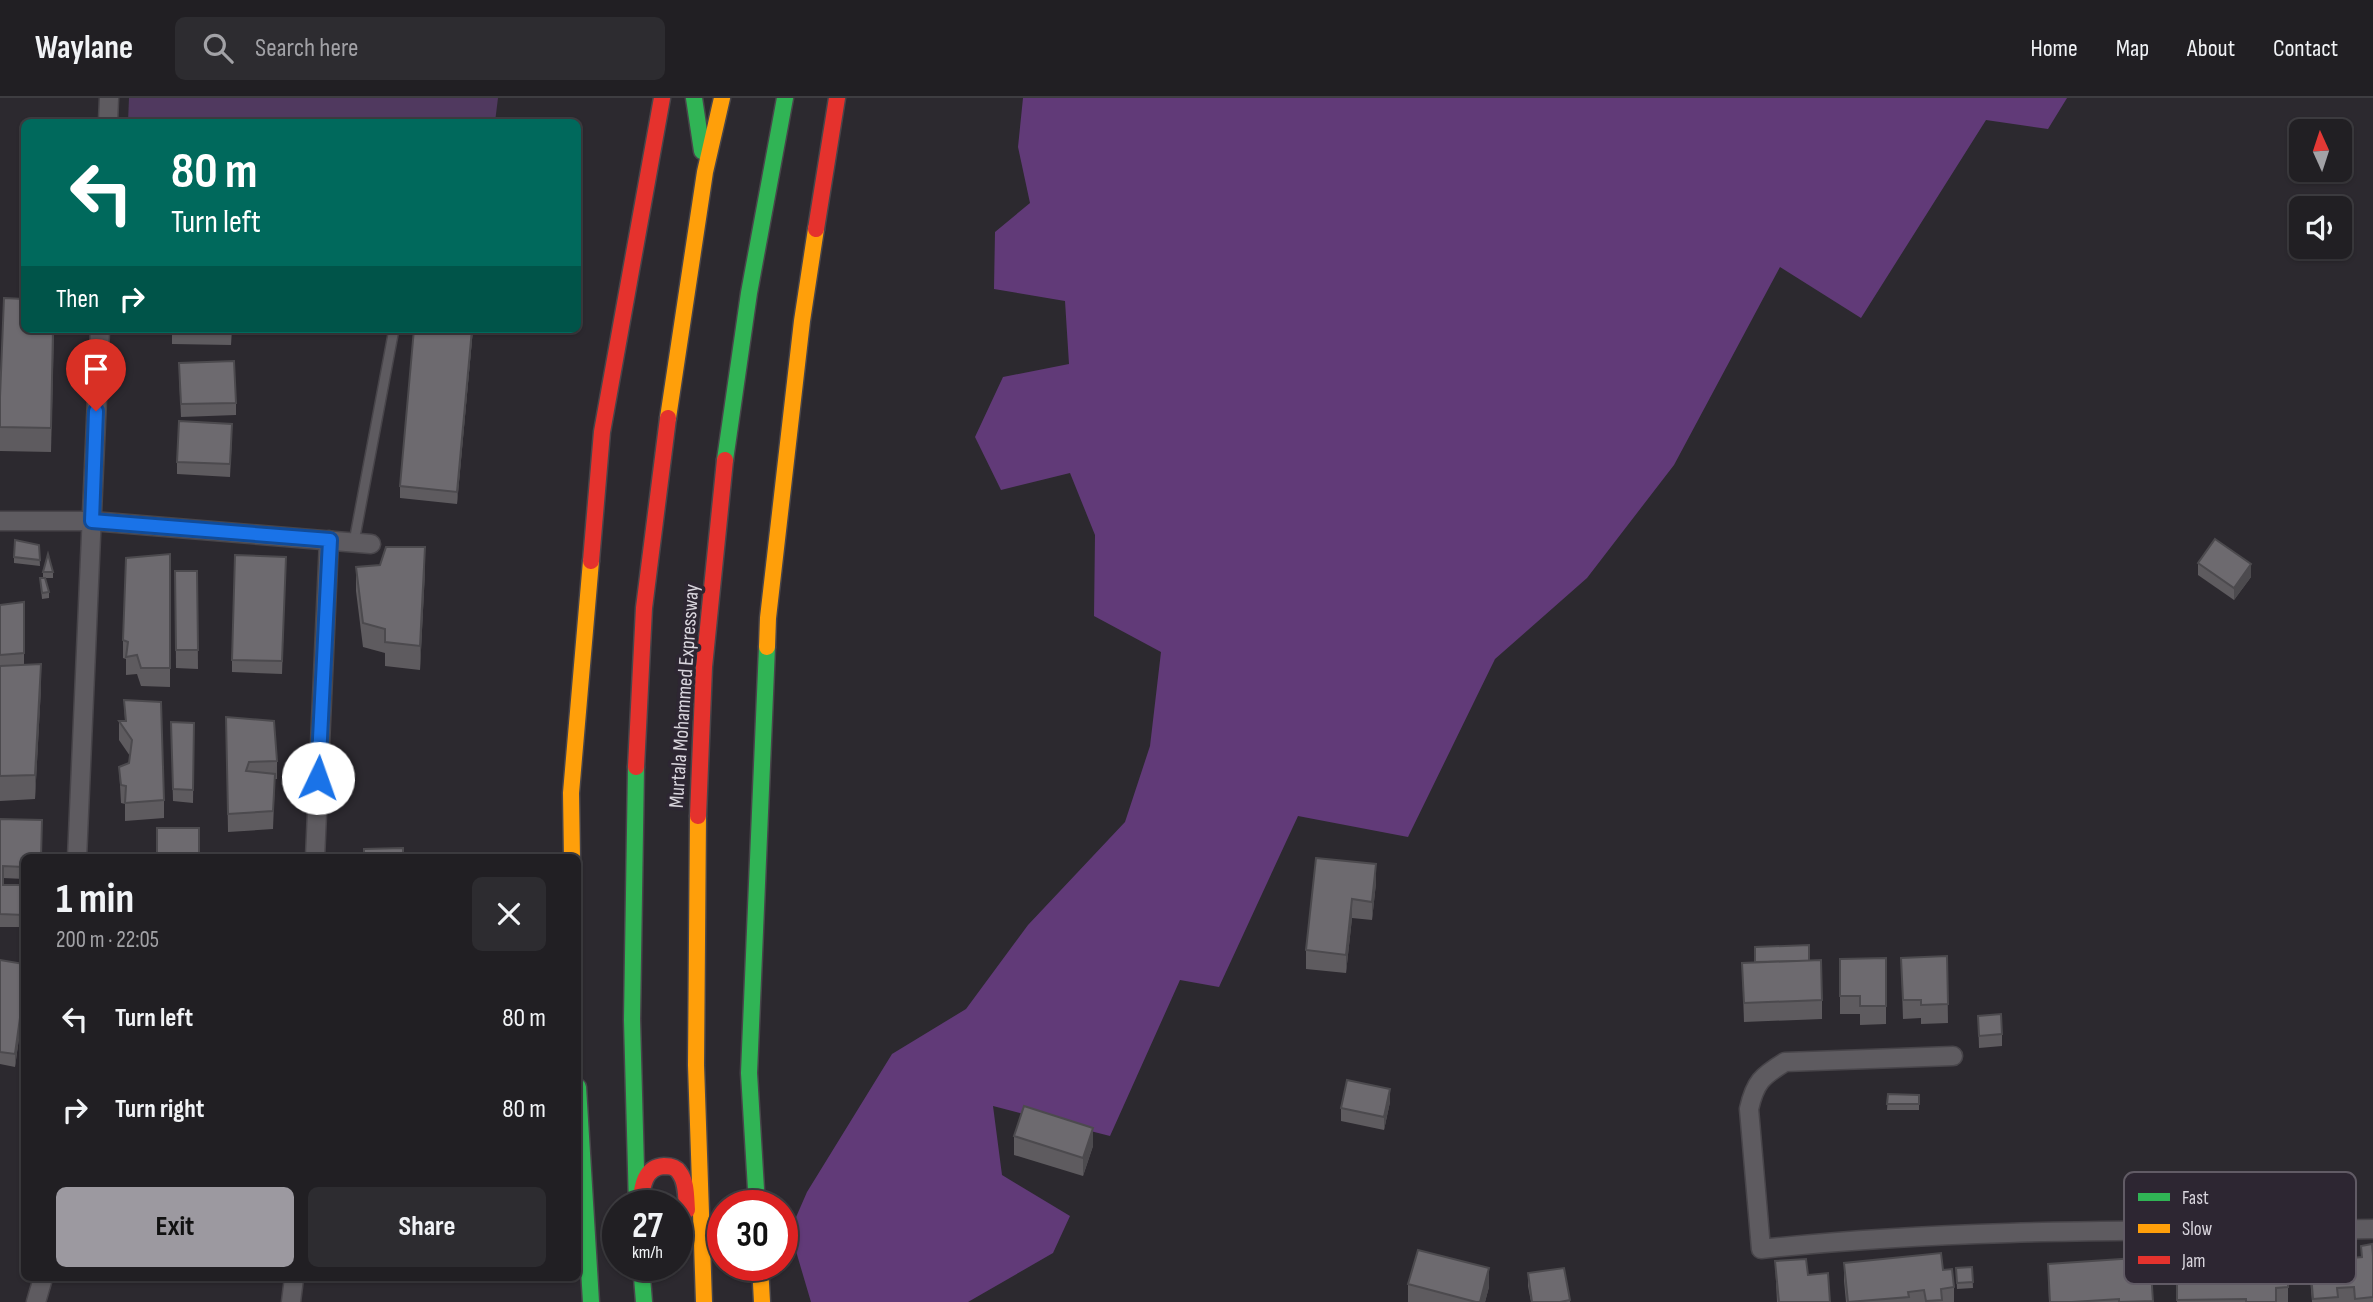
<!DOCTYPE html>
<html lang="en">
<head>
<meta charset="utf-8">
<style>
	:root { --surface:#211f23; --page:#2d2c30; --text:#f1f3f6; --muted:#a2a2a6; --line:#3e3d41; --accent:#9c99a0 }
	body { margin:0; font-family:"Sofia Sans Condensed",sans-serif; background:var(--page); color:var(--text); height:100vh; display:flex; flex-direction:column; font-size:26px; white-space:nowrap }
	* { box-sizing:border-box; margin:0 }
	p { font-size:23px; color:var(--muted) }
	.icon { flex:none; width:38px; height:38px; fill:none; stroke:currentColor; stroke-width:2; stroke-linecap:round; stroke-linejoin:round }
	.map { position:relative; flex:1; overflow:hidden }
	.sheet { position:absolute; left:21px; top:756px; width:560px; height:427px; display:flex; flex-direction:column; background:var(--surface); border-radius:10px; box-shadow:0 2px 5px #0004,0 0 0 2px var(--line) }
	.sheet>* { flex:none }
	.hud { position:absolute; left:21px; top:21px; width:560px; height:214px; border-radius:10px; box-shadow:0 2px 5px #0004,0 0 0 2px var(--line); background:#00695c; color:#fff; overflow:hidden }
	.needle { width:46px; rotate:357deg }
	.buttons { position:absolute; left:2289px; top:21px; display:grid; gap:14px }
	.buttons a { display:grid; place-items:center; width:63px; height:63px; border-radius:10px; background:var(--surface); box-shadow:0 2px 5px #0004,0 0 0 2px var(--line); font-size:35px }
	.speed { position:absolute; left:602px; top:1092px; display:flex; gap:14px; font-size:35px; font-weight:700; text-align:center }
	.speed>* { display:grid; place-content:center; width:91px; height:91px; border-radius:50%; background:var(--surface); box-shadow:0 2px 5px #0004,0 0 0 2px var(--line); line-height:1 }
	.speed small { font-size:18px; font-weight:400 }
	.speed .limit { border:10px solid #d22; background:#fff; color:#111 }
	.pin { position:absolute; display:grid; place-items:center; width:60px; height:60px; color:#fff; margin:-72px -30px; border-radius:50% 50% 50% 0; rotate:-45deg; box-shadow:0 0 7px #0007 }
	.pin .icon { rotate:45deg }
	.me { position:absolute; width:77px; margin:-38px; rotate:3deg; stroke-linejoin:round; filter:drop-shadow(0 0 5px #0008) }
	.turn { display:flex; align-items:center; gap:24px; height:147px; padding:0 35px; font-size:32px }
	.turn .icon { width:91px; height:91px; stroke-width:2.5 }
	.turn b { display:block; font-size:49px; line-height:60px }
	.then { display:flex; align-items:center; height:66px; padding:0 35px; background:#0003; gap:14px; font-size:26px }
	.round { display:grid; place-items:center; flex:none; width:74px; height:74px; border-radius:10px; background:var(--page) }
	.headline { display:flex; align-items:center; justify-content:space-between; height:119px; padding:0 35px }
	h1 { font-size:42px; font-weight:700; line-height:52px }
	.cta { display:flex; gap:14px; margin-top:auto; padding:14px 35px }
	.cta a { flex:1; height:80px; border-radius:10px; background:var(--accent); color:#111; font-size:28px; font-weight:700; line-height:80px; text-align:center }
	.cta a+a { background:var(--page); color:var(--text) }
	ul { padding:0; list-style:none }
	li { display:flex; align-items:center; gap:21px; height:91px; padding:0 35px }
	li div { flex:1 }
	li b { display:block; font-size:26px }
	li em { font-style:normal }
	header { display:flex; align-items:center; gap:42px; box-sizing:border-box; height:98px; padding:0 35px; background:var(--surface); border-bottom:2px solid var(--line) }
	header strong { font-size:33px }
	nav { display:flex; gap:38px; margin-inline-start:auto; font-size:24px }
	.search { width:490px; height:63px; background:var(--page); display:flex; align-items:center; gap:18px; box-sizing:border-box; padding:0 24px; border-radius:10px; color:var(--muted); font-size:26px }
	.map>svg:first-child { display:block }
	.green { fill:#50395f }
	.forest { fill:#613a78 }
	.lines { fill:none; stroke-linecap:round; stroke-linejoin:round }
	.lane-casing { stroke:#48454a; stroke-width:12 }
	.street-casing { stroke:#48454a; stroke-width:21 }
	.fast-casing { stroke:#48454a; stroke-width:19 }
	.slow-casing { stroke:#48454a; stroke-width:19 }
	.jam-casing { stroke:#48454a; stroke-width:19 }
	.lane { stroke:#5e5b60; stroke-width:9 }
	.street { stroke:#5e5b60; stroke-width:18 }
	.fast { stroke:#30b455; stroke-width:16 }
	.slow { stroke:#ff9f0a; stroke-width:16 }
	.jam { stroke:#e5322d; stroke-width:16 }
	.wall { fill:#5e5b5f }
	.shaded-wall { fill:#4c4a4e }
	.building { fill:#6d6a6f; stroke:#4c4a4e; stroke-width:2 }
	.route-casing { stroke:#114b97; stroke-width:18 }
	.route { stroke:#1a73e8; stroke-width:12 }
	.labels { text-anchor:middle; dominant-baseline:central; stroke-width:7; stroke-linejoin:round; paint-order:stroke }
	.street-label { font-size:21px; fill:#d9d5dd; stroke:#2d2632 }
	.key { fill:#2d2632; stroke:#615b65; stroke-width:2 }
	.key-label { font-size:19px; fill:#d9d5dd }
</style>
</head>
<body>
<header>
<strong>Waylane</strong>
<div class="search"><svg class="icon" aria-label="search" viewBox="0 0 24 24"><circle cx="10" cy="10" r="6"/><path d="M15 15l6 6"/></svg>Search here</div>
<nav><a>Home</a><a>Map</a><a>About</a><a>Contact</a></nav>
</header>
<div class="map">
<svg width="2373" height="1204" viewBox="0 0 2373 1204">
	<rect width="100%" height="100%" fill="#2c292f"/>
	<path class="green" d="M129 0H498L495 24H128Z"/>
	<path class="forest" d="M1023 0H2067L2048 31 1986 22 1861 220 1780 169 1674 367 1587 480 1495 561 1408 739 1298 718 1219 889 1180 882 1110 1038 993 1008 1002 1077 1070 1118 1053 1155 968 1204H811L790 1133 807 1094 892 956 966 911 1028 827 1125 724 1150 648 1161 554 1094 518 1095 437 1070 375 1001 392 975 339 1003 279 1069 266 1065 203 994 191 995 134 1030 105 1018 49Z"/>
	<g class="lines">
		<defs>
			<path id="lane" d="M354 444 394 231"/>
			<g id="street">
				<path d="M108 24 109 0"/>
				<path d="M0 423H92L371 446"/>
				<path d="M77 760 100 231"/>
				<path d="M315 760 329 442"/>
				<path d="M1953 958 1785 964C1762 978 1755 984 1749 1011L1761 1151C1964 1129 2169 1133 2373 1131"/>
				<path d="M36 1204 43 1180"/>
				<path d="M291 1204 294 1180"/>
			</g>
			<g id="fast">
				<path d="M694 0 702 53"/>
				<path d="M725 362 749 195 785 0"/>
				<path d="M636 669 632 922 637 1108"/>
				<path d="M578 989 591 1204"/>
				<path d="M757 1108 749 975 767 549"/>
				<path d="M641 1167 644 1204"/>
			</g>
			<g id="slow">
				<path d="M668 320 705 74 722 0"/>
				<path d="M767 549 768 520 802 223 816 131"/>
				<path d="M698 718 696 967 704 1204"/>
				<path d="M572 760 571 695 591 463"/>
				<path d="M760 1167 762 1204"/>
			</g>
			<g id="jam">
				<path d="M816 131 837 0"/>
				<path d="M591 463 602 334 662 0"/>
				<path d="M636 669 644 510 668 320"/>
				<path d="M698 718 704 569 725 362"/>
				<path d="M640 1106C642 1090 644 1069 664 1068 670 1068 676 1069 679 1074 687 1084 686 1100 687 1112"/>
			</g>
		</defs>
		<use href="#lane" class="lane-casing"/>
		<use href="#street" class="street-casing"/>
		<use href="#fast" class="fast-casing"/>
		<use href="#slow" class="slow-casing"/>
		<use href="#jam" class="jam-casing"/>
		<use href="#lane" class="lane"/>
		<use href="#street" class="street"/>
		<use href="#fast" class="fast"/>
		<use href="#slow" class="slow"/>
		<use href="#jam" class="jam"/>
	</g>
	<g class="wall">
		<path d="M54 231 51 354 0 353V299Z"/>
		<path d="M172 231H232L231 247 172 246Z"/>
		<path d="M473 231 457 406 400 400V388Z"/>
		<path d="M179 277 236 305V317L181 319Z"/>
		<path d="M232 338 230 379 177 376V364Z"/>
		<path d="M39 447 40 468 14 465V459Z"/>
		<path d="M170 456V589L141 588 137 576 126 577V561L123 560V542Z"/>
		<path d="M286 459 282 576 232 574V562Z"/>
		<path d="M2198 465 2251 479 2234 502 2198 477Z"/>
		<path d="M356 469 425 473 420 572 385 568V555L363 549 356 493Z"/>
		<path d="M175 473H197L198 571 176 570Z"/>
		<path d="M43 474H53V480H45L49 494V500L42 501 40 480H43Z"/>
		<path d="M24 504V567L41 590 35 701 0 703V507Z"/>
		<path d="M124 602 164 702V720L125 723V706L121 705 119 669 129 665 130 658 119 642V623H125Z"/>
		<path d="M226 619 277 663V681H275L273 731 228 734Z"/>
		<path d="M171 624 194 625 193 705 173 703Z"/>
		<path d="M0 721 24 760V781L3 780V787H24V829H0Z"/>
		<path d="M1316 760 1376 785 1372 822 1352 820 1346 875 1306 871V852Z"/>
		<path d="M1947 858 1948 925 1921 926V920L1903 921 1901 860Z"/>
		<path d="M1886 860V926L1860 927V916H1840V861Z"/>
		<path d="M0 862 24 866V904L15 969 0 966Z"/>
		<path d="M1809 863 1822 902V921L1744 924 1742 865Z"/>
		<path d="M1978 918 2002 936V948L1979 950Z"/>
		<path d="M1888 996 1919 997V1012H1887Z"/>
		<path d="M1390 1004 1384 1032 1341 1023V1010Z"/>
		<path d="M1014 1038 1093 1048 1083 1078 1014 1057Z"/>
		<path d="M2323 1144 2342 1161 2361 1159V1148L2373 1158V1204H2312L2310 1180V1162L2323 1160Z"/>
		<path d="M2219 1160 2277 1172H2288V1204H2177V1164L2200 1163Z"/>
		<path d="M1775 1163 1808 1177 1830 1204H1777Z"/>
		<path d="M1844 1165 1943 1172 1954 1189V1204H1846L1844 1183Z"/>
		<path d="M2048 1166 2153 1203V1204H2049Z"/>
		<path d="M1972 1169 1973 1190 1957 1191 1956 1170Z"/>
		<path d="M1564 1170 1570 1204H1531L1528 1188V1175Z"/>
		<path d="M1408 1186 1489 1189 1485 1204H1408Z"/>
	</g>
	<g class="shaded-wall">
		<path d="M472 231H473L457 406V394Z"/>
		<path d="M425 449V473L420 572V548Z"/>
		<path d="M2251 466V479L2234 502V490Z"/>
		<path d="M41 566V590L35 701V677Z"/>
		<path d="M1376 766V785L1372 822V804Z"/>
		<path d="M1352 801V820L1346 875V857Z"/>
		<path d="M24 891V904L15 969V956Z"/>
		<path d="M1390 991V1004L1384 1032V1019Z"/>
		<path d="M1093 1030V1048L1083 1078V1060Z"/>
		<path d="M1489 1170V1189L1485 1204H1480Z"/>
	</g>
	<g class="building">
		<path d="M4 200 24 201V231H53L51 330 0 329V299Z"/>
		<rect x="172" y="231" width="59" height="3"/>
		<path d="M414 231H472L457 394 400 388Z"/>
		<path d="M234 263 236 305 181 306 179 265Z"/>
		<path d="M179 323 232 326 230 366 177 364Z"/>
		<path d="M2215 441 2251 466 2234 490 2198 465Z"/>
		<path d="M15 442 39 447 40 462 14 459Z"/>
		<path d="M386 449H425L420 548 385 544V531L363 525 356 469 380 467Z"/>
		<path d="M48 456 53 474H43Z"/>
		<path d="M170 456V570H141L137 557 126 559 128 544 123 542 126 460Z"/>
		<path d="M235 457 286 459 282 563 232 562Z"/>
		<path d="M175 473H197L198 552H176Z"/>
		<path d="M40 480H45L49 494 42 495Z"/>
		<path d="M24 504V555L0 557V507Z"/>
		<path d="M41 566 35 677 0 678V568Z"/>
		<path d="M124 602 161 604 164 702 125 705 126 688 121 687 119 669 129 665 132 642 119 623H126Z"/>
		<path d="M226 619 274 623 277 663 249 664 246 673 275 676 273 713 228 716Z"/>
		<path d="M171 624 194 625 193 692 173 691Z"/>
		<path d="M0 721 42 722 41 760H24V769L3 768V787H24V817L0 816Z"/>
		<rect x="157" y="730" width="42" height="30"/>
		<path d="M403 750V760H364V751Z"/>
		<path d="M1316 760 1376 766 1372 804 1352 801 1346 857 1306 852Z"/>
		<path d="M1809 847V863L1755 864V849Z"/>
		<path d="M1947 858 1948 906 1921 907V902H1903L1901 860Z"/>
		<path d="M1886 860V908H1860V898H1840V861Z"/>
		<path d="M0 862 24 866V891L15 956 0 954Z"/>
		<path d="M1821 862 1822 902 1744 905 1742 865Z"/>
		<path d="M2001 916 2002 936 1979 938 1978 918Z"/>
		<path d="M1347 982 1390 991 1384 1019 1341 1010Z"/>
		<path d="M1888 996 1919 997V1006H1887Z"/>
		<path d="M1024 1008 1093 1030 1083 1060 1014 1038Z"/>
		<path d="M2340 1142 2342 1161 2362 1159 2361 1148 2372 1146 2373 1158V1199L2355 1201 2354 1189 2337 1190 2338 1199 2313 1201 2310 1162 2325 1160 2323 1144Z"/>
		<path d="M2200 1147H2219V1160H2277V1172H2288V1189L2276 1190V1204H2246V1201L2177 1202V1164L2200 1163Z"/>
		<path d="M1418 1152 1489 1170 1480 1204H1476L1408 1186Z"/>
		<path d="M1941 1155 1943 1172 1952 1171 1954 1189 1941 1191 1942 1202 1926 1203 1924 1192 1908 1194 1909 1199 1848 1204 1844 1165Z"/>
		<path d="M2150 1159 2153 1203 2119 1204V1201L2072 1204H2050L2048 1166Z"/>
		<path d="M1806 1161 1808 1177 1828 1175 1830 1204H1779L1775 1163Z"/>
		<path d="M1972 1169 1973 1184 1957 1185 1956 1170Z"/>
		<path d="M1564 1170 1570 1202 1560 1204H1532L1528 1175Z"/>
	</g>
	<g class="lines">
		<defs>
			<path id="route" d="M96 313 92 423 330 442 318 680"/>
		</defs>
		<use href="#route" class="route-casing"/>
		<use href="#route" class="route"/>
	</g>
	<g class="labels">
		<g class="street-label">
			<text transform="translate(684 598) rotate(-86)">Murtala Mohammed Expressway</text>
		</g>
	</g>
	<rect x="2124" y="1074" width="232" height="112" rx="10" class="key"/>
	<rect x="2138" y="1095" width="32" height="8" fill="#30b455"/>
	<rect x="2138" y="1126" width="32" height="9" fill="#ff9f0a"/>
	<rect x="2138" y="1158" width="32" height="8" fill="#e5322d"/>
	<g class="key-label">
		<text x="2182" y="1106">Fast</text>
		<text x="2182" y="1137">Slow</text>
		<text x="2182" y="1169">Jam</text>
	</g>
</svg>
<div class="buttons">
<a><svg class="needle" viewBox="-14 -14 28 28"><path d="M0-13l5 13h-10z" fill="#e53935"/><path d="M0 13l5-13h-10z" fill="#a2a2a6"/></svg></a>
<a><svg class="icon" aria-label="sound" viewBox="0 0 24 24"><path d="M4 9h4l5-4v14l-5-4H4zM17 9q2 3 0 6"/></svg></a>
</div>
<div class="speed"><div>27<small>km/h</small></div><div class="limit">30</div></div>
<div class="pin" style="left:96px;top:313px;background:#d93025"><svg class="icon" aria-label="arrive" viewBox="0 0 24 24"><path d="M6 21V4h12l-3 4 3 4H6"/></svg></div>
<svg class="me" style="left:318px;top:680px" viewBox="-20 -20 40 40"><circle r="19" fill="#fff"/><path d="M0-13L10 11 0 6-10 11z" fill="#1a73e8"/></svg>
<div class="hud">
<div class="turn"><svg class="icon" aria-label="left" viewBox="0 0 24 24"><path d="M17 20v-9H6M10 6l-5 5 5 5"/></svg><div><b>80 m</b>Turn left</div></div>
<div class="then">Then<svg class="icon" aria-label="right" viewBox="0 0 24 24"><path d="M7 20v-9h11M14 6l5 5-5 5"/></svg></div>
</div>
<section class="sheet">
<div class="headline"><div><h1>1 min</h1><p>200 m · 22:05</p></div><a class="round"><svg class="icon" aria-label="close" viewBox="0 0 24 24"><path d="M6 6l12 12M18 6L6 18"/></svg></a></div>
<ul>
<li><svg class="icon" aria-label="left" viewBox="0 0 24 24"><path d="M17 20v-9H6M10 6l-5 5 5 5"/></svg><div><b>Turn left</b></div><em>80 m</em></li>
<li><svg class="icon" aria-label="right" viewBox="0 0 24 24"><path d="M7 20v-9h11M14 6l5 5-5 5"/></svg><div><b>Turn right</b></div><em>80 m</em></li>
</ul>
<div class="cta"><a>Exit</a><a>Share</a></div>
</section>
</div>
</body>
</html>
